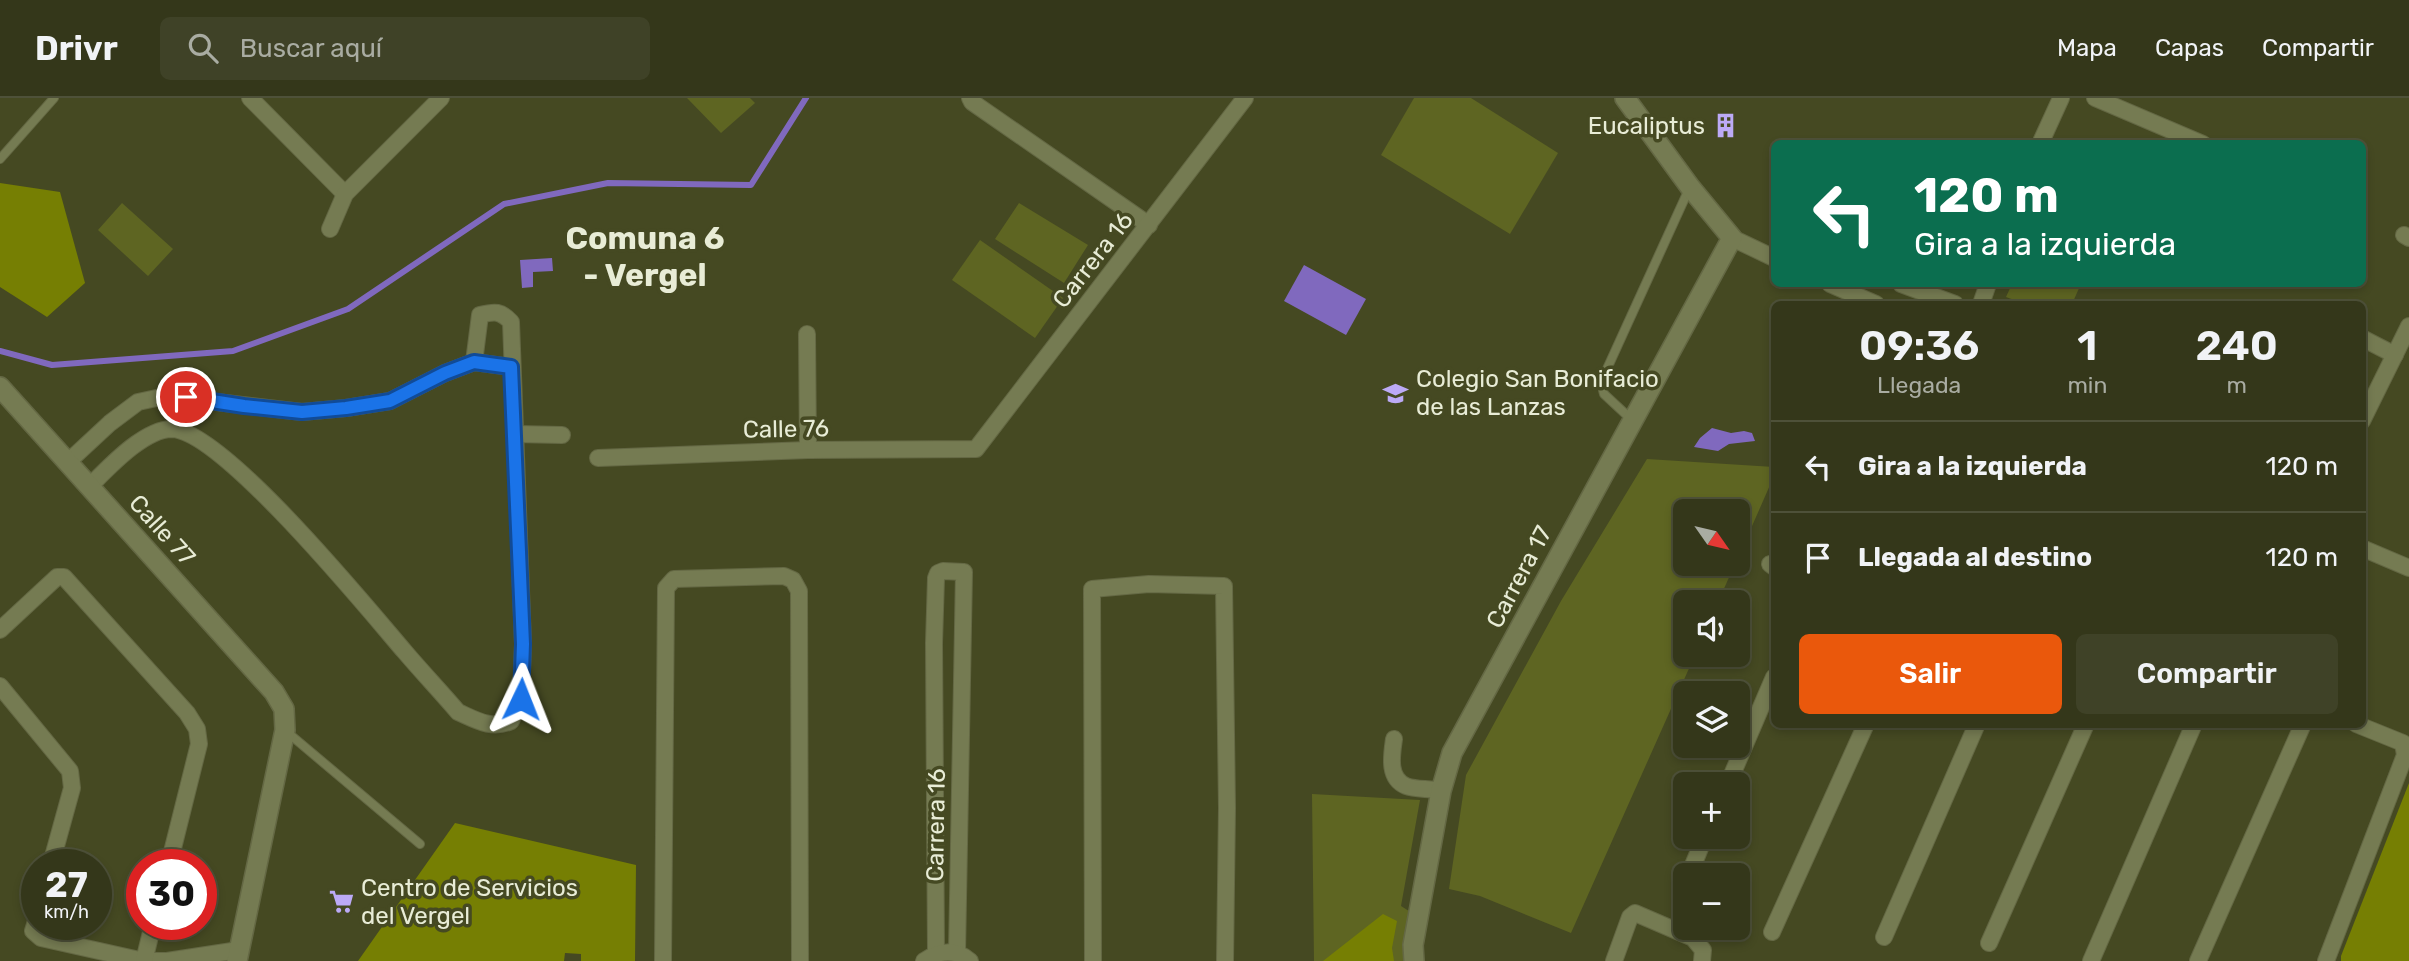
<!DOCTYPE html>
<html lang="es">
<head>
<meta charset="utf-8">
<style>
	:root { --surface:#34371a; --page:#3f4227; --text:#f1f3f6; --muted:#a9aca2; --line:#4e5139; --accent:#ea580c }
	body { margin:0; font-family:Rubik,sans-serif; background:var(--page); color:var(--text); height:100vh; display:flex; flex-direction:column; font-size:26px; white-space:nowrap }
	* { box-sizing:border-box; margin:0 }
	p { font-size:23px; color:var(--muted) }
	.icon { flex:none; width:38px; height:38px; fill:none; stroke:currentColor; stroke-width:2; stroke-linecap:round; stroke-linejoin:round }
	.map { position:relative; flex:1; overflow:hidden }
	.drawer { position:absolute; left:1771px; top:203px; width:595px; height:427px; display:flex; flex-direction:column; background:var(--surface); border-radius:10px; box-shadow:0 4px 10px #0003,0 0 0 2px var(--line) }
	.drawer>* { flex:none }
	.top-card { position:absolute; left:1771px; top:42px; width:595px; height:147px; border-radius:10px; box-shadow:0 4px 10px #0003,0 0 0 2px var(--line); background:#0b6e4f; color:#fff; overflow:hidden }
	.needle { width:46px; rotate:124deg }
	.controls { position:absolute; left:1673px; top:401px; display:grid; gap:14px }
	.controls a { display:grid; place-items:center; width:77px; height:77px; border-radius:10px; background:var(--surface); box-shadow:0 4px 10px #0003,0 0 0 2px var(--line); font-size:35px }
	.speed { position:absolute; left:21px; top:751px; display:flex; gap:14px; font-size:35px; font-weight:700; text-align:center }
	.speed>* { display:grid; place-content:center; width:91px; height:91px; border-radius:50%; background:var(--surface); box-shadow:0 4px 10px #0003,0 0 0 2px var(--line); line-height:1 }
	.speed small { font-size:18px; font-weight:400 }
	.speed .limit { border:10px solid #d22; background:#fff; color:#111 }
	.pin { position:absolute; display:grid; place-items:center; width:60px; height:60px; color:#fff; margin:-30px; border:4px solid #fff; border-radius:50%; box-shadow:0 2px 7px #0007 }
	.me { position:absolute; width:77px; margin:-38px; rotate:2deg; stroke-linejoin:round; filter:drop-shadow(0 0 5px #0008) }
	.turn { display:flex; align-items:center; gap:24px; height:147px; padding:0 28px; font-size:32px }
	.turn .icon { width:91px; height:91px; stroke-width:2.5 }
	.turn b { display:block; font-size:49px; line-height:60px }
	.eta { display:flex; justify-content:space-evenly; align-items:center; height:119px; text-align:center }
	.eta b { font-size:42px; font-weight:600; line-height:49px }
	.action { display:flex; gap:14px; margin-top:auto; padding:14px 28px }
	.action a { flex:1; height:80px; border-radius:10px; background:var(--accent); color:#fff; font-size:28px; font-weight:600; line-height:80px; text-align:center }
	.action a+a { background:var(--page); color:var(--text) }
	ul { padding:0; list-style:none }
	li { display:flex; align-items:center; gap:21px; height:91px; padding:0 28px; border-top:2px solid var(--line) }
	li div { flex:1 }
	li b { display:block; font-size:26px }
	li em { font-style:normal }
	header { display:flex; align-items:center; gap:42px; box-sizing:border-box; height:98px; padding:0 35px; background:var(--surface); border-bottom:2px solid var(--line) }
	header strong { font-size:33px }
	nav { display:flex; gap:38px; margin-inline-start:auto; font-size:24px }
	.search { width:490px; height:63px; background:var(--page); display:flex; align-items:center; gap:18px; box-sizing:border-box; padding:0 24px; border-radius:10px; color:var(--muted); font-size:26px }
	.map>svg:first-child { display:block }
	.green { fill:#5e6522 }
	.forest { fill:#767f03 }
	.water { fill:#8069be }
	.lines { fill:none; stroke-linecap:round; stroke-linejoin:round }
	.stream { stroke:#8069be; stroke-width:6 }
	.service-casing { stroke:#646844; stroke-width:10 }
	.minor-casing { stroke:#646844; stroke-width:18 }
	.tertiary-casing { stroke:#646844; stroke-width:22 }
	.service { stroke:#757b52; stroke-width:8 }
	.minor { stroke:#757b52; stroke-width:16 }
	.tertiary { stroke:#757b52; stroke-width:19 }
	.route-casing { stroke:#114b97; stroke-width:18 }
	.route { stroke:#1a73e8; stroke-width:12 }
	.labels { text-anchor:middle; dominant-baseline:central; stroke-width:7; stroke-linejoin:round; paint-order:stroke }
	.poi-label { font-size:24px; fill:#e8ecd6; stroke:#454922; text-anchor:start }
	.street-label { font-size:24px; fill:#e8ecd6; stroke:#454922 }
	.district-label { font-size:32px; font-weight:bold; fill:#e8ecd6; stroke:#454922 }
</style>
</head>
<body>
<header>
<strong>Drivr</strong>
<div class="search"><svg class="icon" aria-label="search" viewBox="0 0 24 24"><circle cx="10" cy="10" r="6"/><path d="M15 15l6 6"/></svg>Buscar aquí</div>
<nav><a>Mapa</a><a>Capas</a><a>Compartir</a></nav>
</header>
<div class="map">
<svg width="2409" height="863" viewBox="0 0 2409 863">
	<rect width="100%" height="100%" fill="#454922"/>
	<g class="green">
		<path d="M687 0H750L755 5 721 35Z"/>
		<path d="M1414 0H1471L1558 55 1510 136 1381 57Z"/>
		<path d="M122 105 173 151 148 178 98 132Z"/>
		<path d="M1019 105 1088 147 1064 185 995 141Z"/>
		<path d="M980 142 1063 200 1035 240 952 182Z"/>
		<path d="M2012 186H2075L2080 188 2072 206H2025L2006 199Z"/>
		<path d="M1647 361 1774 369V378L1738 460V413H1685V466H1735L1718 504H1685V556L1695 557 1571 835 1480 798 1449 791 1466 677 1561 503Z"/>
		<path d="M1312 696 1420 702 1401 808 1412 815 1409 863H1314Z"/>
	</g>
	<g class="forest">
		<path d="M0 85 60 94 85 185 47 219 0 189Z"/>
		<path d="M2409 685V863H2341V858Z"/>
		<path d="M455 725 636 767 635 863H581V856L565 855 564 863H358Z"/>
		<path d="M1383 816 1397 823 1392 850 1394 863H1323Z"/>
	</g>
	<g class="water">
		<path d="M552 160 553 173 533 174V189L522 190 520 162Z"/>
		<path d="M1304 167 1366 201 1346 237 1284 203Z"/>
		<path d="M1712 330 1731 335 1744 333 1752 335 1755 343 1729 346 1718 353 1694 349 1700 340Z"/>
	</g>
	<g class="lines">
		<path class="stream" d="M0 253 52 267 233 253 348 211 504 106 608 85 751 87 806 0"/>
		<defs>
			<g id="service">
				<path d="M0 61 54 0"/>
				<path d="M1632 322 1604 296 1601 284 1689 91"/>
				<path d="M287 634 420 746"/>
			</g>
			<g id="minor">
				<path d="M250 0 345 96"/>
				<path d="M970 0 972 4 1149 127"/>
				<path d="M2095 0 2203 46"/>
				<path d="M2040 46 2061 0"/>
				<path d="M330 131 345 96 441 0"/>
				<path d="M2404 137 2409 140"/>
				<path d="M1732 140 1774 160"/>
				<path d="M1830 186 1876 206"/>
				<path d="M1901 186 1955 206"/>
				<path d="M1981 206 1988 186"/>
				<path d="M807 236 808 352"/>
				<path d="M2362 240 2395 257"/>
				<path d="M2362 323 2409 228"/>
				<path d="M516 336 562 337"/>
				<path d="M598 360 808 352 976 351 1245 0"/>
				<path d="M68 364 110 325 138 304 166 298 302 314 346 310 390 303 445 275 474 264 511 269"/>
				<path d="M90 388C109 369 144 331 172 331 223 333 368 511 405 554 422 574 441 594 458 614 476 622 492 632 511 623L521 601 523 546 511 224C501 213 495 213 480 217L474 264"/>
				<path d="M2362 450 2409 470"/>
				<path d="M1770 466 1774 469"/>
				<path d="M0 532 57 479H64L187 615 197 631 199 646 169 766"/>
				<path d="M0 588 70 673 72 690 51 766"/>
				<path d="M1394 641C1392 656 1387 680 1406 688 1416 692 1430 690 1441 693"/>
				<path d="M1728 686 1774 579"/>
				<path d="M1689 777 1705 738"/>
				<path d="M37 820 33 833 41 840 144 863H167L239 852"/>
				<path d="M1772 834 1866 626"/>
				<path d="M1884 839 1977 626"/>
				<path d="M1989 845 2086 626"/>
				<path d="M936 856 934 545 936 480 938 475 943 473 964 474 957 855"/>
				<path d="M144 863 153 826"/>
				<path d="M663 863 666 490 674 481 784 478 793 482 799 493 800 863"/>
				<path d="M924 863C939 852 956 851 970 863"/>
				<path d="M1093 863 1092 491 1149 486 1224 488 1227 710 1225 863"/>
				<path d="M1614 863 1630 819 1635 815 1693 840 1703 852 1702 863"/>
				<path d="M2091 863 2194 626"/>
				<path d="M2198 863 2303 626"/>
				<path d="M2326 863 2405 657 2403 645 2356 626"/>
			</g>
			<g id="tertiary">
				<path d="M0 289 274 594 284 611 285 632 237 863"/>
				<path d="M1414 863 1413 847 1441 693 1452 655 1732 140 1690 89 1625 0"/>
			</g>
		</defs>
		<use href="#service" class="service-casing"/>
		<use href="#minor" class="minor-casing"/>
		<use href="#tertiary" class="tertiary-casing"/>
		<use href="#service" class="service"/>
		<use href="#minor" class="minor"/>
		<use href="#tertiary" class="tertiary"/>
	</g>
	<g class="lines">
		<defs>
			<path id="route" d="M186 299 244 308 302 314 346 310 390 303 445 275 474 264 511 269 523 546 521 601"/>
		</defs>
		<use href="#route" class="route-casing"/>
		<use href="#route" class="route"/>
	</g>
	<defs>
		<symbol id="building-bare" viewBox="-9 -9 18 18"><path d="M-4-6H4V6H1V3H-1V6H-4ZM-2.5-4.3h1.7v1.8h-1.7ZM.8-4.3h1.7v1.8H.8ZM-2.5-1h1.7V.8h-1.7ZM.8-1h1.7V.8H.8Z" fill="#bcaaf6" stroke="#454922" stroke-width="2.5" paint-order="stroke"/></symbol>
		<symbol id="school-bare" viewBox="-9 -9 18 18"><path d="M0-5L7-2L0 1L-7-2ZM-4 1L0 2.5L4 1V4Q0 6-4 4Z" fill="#bcaaf6" stroke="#454922" stroke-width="2.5" paint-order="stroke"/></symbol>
		<symbol id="supermarket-bare" viewBox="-9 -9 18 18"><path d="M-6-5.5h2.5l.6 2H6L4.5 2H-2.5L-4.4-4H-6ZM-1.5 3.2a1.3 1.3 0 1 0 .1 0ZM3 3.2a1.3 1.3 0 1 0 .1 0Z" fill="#bcaaf6" stroke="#454922" stroke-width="2.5" paint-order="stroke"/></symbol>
	</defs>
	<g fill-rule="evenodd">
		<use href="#building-bare" x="1708" y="10" width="35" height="35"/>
		<use href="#school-bare" x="1378" y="278" width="35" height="35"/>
		<use href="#supermarket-bare" x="324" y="786" width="35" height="35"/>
	</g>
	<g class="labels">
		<g class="poi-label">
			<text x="1705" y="28" text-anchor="end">Eucaliptus</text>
			<text x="1416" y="281">Colegio San Bonifacio<tspan x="1416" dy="28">de las Lanzas</tspan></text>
			<text x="361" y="790">Centro de Servicios<tspan x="361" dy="28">del Vergel</tspan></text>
		</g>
		<g class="street-label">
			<text transform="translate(1093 162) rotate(-52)">Carrera 16</text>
			<text transform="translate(786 331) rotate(-1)">Calle 76</text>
			<text transform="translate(162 432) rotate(48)">Calle 77</text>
			<text transform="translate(1519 479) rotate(-62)">Carrera 17</text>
			<text transform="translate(936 727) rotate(-89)">Carrera 16</text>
		</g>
		<g class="district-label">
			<text x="645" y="140">Comuna 6<tspan x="645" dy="37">- Vergel</tspan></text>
		</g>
	</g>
</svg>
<div class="controls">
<a><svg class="needle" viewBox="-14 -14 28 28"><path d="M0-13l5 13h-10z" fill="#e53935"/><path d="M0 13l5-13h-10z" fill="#a9aca2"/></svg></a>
<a><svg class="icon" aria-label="sound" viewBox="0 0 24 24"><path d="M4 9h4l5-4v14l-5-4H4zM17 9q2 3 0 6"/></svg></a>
<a><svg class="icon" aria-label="layers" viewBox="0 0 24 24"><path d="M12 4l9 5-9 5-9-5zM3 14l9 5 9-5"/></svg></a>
<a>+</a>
<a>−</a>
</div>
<div class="speed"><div>27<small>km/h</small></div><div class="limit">30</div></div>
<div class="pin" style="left:186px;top:299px;background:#d93025"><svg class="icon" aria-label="arrive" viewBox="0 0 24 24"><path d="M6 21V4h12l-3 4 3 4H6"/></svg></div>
<svg class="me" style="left:521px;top:601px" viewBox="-20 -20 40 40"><path d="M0-17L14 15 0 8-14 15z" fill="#1a73e8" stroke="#fff" stroke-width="4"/></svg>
<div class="top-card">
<div class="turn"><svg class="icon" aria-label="left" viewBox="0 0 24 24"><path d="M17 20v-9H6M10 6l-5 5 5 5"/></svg><div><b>120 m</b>Gira a la izquierda</div></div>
</div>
<section class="drawer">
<div class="eta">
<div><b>09:36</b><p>Llegada</p></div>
<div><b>1</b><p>min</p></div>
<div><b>240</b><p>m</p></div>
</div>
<ul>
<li><svg class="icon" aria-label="left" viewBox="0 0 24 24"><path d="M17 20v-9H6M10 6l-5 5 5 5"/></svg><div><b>Gira a la izquierda</b></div><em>120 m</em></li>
<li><svg class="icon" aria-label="arrive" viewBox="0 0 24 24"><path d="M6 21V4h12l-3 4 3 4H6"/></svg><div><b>Llegada al destino</b></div><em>120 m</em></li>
</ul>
<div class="action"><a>Salir</a><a>Compartir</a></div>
</section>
</div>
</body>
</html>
